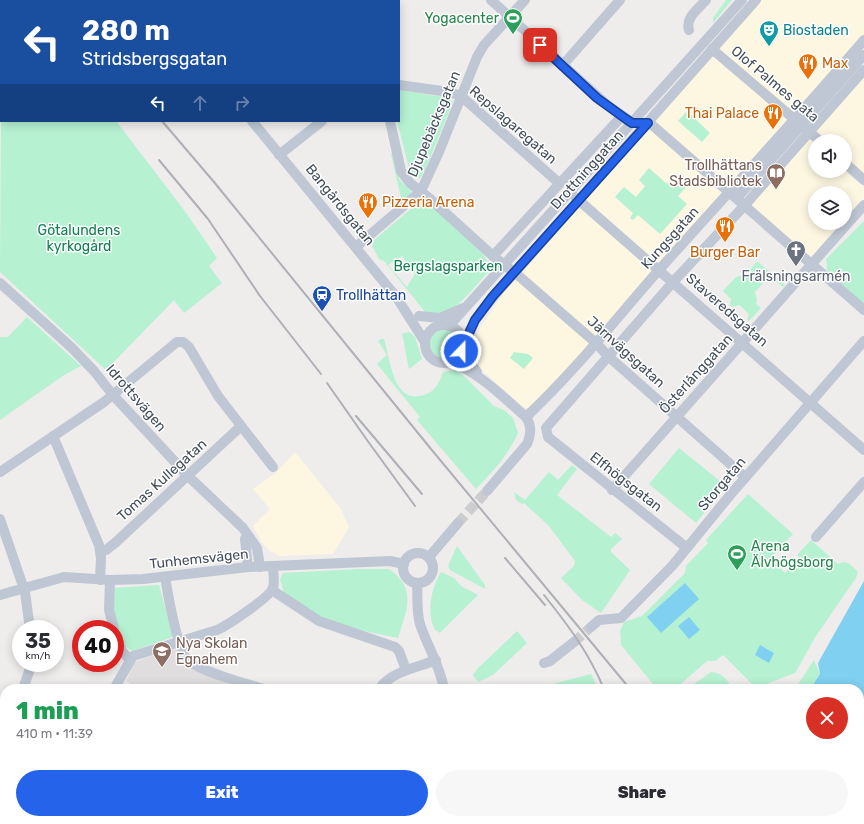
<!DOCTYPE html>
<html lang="en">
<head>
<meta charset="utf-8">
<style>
	:root { --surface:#fff; --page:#f7f7f7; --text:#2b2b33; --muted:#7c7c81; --accent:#2563eb }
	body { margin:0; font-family:Rubik,sans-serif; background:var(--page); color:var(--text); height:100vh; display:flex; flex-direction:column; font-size:15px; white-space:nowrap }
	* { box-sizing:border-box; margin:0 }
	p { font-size:13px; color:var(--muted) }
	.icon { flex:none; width:22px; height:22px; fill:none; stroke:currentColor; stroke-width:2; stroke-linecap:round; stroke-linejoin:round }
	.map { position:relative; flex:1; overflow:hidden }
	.side { position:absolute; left:0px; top:684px; width:864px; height:140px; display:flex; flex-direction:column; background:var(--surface); border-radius:16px 16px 0 0; box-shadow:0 2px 10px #0003 }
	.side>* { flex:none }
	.banner { position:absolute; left:0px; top:0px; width:400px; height:122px; box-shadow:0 2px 10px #0003; background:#1a4fa0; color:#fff; overflow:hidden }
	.controls { position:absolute; left:808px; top:134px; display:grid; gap:8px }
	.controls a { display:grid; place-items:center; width:44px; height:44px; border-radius:50%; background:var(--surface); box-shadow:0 2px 10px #0003; font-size:20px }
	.speed { position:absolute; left:12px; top:620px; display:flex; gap:8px; font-size:20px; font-weight:700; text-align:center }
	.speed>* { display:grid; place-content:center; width:52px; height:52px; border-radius:50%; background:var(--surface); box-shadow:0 2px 10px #0003; line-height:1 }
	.speed small { font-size:10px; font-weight:400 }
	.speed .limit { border:6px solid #d22; background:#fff; color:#111 }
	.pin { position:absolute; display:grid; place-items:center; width:34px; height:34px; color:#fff; margin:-17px; border-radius:8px; box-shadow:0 2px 6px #0006 }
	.me { position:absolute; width:44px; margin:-22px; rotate:22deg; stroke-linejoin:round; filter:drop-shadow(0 0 3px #0008) }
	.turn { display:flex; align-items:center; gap:14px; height:84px; padding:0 16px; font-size:18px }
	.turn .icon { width:52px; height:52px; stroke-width:2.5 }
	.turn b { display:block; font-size:28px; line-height:34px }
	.lanes { display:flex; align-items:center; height:38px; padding:0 16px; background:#0003; justify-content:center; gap:20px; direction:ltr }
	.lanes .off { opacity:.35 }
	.round { display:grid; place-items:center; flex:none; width:42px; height:42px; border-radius:21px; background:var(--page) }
	.headline { display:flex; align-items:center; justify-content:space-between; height:68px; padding:0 16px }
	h1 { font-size:24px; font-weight:800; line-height:30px; color:#1e9e55 }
	.button { display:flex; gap:8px; margin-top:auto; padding:8px 16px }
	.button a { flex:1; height:46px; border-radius:24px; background:var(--accent); color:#fff; font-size:16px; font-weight:800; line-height:46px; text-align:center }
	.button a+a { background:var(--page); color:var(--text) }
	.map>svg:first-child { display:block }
	.commercial { fill:#fdf7e2 }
	.education { fill:#e0ddde }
	.green { fill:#b6f1d2; fill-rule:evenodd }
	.water { fill:#80d0f1 }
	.pier { fill:#efecec }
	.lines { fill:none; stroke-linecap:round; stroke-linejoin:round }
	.minor-tunnel { stroke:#cdcccf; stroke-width:10; stroke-dasharray:10 5; stroke-linecap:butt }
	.minor { stroke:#bec7d3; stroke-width:10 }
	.rail { stroke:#aeb0b7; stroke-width:2 }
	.route-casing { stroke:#184099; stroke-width:10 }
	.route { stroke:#2563eb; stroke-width:7 }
	.labels { text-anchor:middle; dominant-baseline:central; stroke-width:3; stroke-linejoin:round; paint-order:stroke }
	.leisure-label { font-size:14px; fill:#27864d; stroke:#fff; text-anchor:end }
	.culture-label { font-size:14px; fill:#0d838f; stroke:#fff; text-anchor:start }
	.food-label { font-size:14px; fill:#c56008; stroke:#fff; text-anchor:start }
	.street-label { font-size:14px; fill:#434e5a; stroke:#fff }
	.education-label { font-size:14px; fill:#785e54; stroke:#fff; text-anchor:end }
	.park-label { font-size:14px; fill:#117f51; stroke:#fff }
	.worship-label { font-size:14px; fill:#5b616d; stroke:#fff }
	.transit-label { font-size:14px; fill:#164399; stroke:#fff; text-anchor:start }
</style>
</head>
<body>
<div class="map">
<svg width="864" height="824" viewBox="0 0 864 824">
	<rect width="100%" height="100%" fill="#efecec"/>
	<g class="commercial">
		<path d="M761 0H864V36L796 118 718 49Z"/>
		<path d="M714 55 791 121 730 188 654 123Z"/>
		<path d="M864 74V175L845 159V141H824L814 132Z"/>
		<path d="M649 125 726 194 657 266 587 200V197Z"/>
		<path d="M807 137 815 144V171H845L864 187V201L845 222V193H815V223H844L812 260 748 205Z"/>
		<path d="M579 208H583L656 269 597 340 523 277 522 272Z"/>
		<path d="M513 279 521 281 590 342V346L529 409 523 407 485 373 474 359 472 352 473 345 480 328Z"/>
		<path d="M295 452 341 509 349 527 333 554 279 556 269 550 262 543 253 526 270 509 253 489 277 472Z"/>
	</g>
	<path class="education" d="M176 647 178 655 188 666 230 684 229 689H141L126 681 135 662Z"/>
	<g class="green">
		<path d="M726 0H732L713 23V18Z"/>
		<path d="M399 90 450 98 453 102 425 170 420 178H417L410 172 397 121H399Z"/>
		<path d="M687 111 710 133 702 142 678 121Z"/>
		<path d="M1 116V121H116L184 210 217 258 209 266 222 283 184 313 174 300 106 370 0 272Z"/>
		<path d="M391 154H393L399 179 411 191V195L402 202Z"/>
		<path d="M649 168 667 184 673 176 686 187 678 196 687 204 660 234 638 215 633 220 630 218 633 213 615 197 624 187 636 197 645 186 639 180Z"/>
		<path d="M418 203H423L432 207C447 221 489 250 490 270 477 283 459 309 442 314 438 316 431 314 426 313L384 261 379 259 372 246 374 240ZM402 256 415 274 407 287 388 265Z"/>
		<path d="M864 221V304L827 270 826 259Z"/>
		<path d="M757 261 785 285 783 287 773 279 769 283 764 282 755 292 757 301 756 304 761 308 749 321 747 320 749 314 739 305 732 307 730 305 731 299 723 291 736 277 747 274Z"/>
		<path d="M27 317 81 366 64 375 0 420V337H8Z"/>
		<circle cx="444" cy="344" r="14"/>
		<path d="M409 332 415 337 422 359 409 369C406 356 405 346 402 334Z"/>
		<path d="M381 339H384C390 359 393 405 424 395 436 391 439 383 443 372L455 370 464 376 494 406 504 410 513 418 518 433C508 456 493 471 476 489L417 420 420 417 377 364 387 355 378 341Z"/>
		<path d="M514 352 528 354 533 358 524 369 510 358Z"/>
		<path d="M679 448 726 486 696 523 649 484Z"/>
		<path d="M572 465 577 469 557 495 611 537 615 533 622 539 611 549V552L630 570 601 613 582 600 561 578 574 566 575 561 549 526 524 503 522 504 516 500 514 492 525 500 549 472 558 480Z"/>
		<path d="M748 494 793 534 770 559 785 573 799 557 797 555 811 540 838 564C847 559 852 566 858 572L856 578 816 636 795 673 756 688 723 655 715 661H707L675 689H657L621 645 620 631 624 622 642 616 685 573 686 566 708 543 706 540Z"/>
		<path d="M457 546 485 585V589L450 570 448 566Z"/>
		<path d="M359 569H389C418 589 406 612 398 638L364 631 321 619 284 593 280 579 283 573Z"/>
		<path d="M441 572 454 578 461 586 478 595 440 633 435 630C426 613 431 589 441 572Z"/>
		<path d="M159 585 173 637 132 651 120 642 112 607 114 588Z"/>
		<path d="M517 631 527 643 493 675 478 682 473 675 477 669Z"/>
		<path d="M814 660 820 674 810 689H795Z"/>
		<path d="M711 672C720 672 729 680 732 689H687Z"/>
		<path d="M591 674 598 689H539L541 687Z"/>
		<path d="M432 819H613V824H432L431 822Z"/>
		<path d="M782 819H833L827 824H779Z"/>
	</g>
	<g class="water">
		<path d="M864 581V707L859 714V689H810L820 674 818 663Z"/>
		<path d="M685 583 699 599 661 633 647 617Z"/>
		<path d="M689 617 700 630 689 639 678 626Z"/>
		<path d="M760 645 774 653 769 663 755 655Z"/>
		<path d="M864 727V824H827L833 819H859V730Z"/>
		<path d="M683 819H782L779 824H679Z"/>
	</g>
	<path class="pier" d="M736 819H758L762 824H740Z"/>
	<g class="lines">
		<g class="minor-tunnel">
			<path d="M458 523 487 491"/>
			<path d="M574 642 591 627"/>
		</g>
		<g class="minor">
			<path d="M214 0 215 1"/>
			<path d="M363 0 364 1"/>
			<path d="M491 0 606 104 633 123H648L652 125 864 310"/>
			<path d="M118 1 119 0"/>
			<path d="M315 1 316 0"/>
			<path d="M689 30C685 18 698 9 706 0"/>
			<path d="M712 49 820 141"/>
			<path d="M562 66 620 0"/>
			<path d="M399 85 449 92 461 96 559 183"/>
			<path d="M0 100 1 99"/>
			<path d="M252 121 397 298 425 342"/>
			<path d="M390 121 401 171 410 183 429 198 493 256 520 277 596 343 608 356 745 477"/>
			<path d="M279 155 322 121"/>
			<path d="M845 163 864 180"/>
			<path d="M575 197 864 450"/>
			<path d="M737 198 864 55"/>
			<path d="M356 247 421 191 439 152 477 57 484 45 525 0"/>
			<path d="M493 256 622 116"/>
			<path d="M0 283 72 348 94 371 113 395 188 476 243 528 257 548 260 567"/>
			<path d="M419 316 440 318 463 308"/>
			<circle cx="444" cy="344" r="19"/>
			<path d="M449 326 742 0"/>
			<path d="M463 345 475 320 493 297 756 0"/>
			<path d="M461 351 477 372"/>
			<path d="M451 362C480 373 503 397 526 417 532 426 531 434 527 444L487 491"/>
			<path d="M526 417C574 372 615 320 658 271 727 194 797 118 864 40"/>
			<path d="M53 436 99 545 101 558 100 580"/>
			<path d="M0 472 104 402 177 342H183L189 347 218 396 273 467"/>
			<path d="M612 490 864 205"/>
			<path d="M0 519 25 592 30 629"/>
			<path d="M247 535 245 539 248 567"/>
			<path d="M816 537 864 482"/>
			<path d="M687 548 548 437 546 428 673 282 745 205 864 70"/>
			<path d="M101 551 106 550 115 543 240 427"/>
			<circle cx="418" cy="568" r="15"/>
			<path d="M429 557 458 523"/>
			<path d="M165 577C168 595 177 646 187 659 196 670 249 685 265 689"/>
			<path d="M110 580 109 610 114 629"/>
			<path d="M417 583C418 597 416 610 420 624 427 646 440 665 444 689"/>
			<path d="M272 590 319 621 395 647 399 651 406 670"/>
			<path d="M0 595 64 577 110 580 143 579 248 567 390 561 404 564"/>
			<path d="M591 627 599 620 621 618 673 565 731 494 864 341"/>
			<path d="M115 634 122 651 130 660"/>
			<path d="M544 663 550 661 574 642"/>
			<path d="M23 689 32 663"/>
			<path d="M114 689 133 656 217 630C228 625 269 598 273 588 275 581 273 573 273 566"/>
			<path d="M379 689C392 671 416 668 436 660"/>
			<path d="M0 723 5 724"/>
			<path d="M0 758 5 740"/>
			<path d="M158 819 164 824"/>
			<path d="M65 824V819"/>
			<path d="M145 824 152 819"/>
			<path d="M280 824 285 819"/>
			<path d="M398 824 402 819"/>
		</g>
		<g class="rail">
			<path d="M55 0 56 1"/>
			<path d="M162 121 214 182 431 449 630 689"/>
			<path d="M159 160 208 219 260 296 321 374"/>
			<path d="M327 383 367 440 415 506"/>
			<path d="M356 416 422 494"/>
			<path d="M505 558 545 605"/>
			<path d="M544 595C568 625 589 653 604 689"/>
			<path d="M745 819 749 824"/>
			<path d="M618 824 619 819"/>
		</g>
	</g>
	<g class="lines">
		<defs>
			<path id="route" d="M461 351 475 320 493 296 648 123H632L626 119 597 98 540 45"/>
		</defs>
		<use href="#route" class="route-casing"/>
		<use href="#route" class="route"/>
	</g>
	<defs>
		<symbol id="stadium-pin" viewBox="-11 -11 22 30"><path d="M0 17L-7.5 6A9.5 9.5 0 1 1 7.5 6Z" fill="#2e9e5b" stroke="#fff"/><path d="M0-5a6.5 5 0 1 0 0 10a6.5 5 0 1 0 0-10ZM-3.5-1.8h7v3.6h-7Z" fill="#fff"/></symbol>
		<symbol id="theatre-pin" viewBox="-11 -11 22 30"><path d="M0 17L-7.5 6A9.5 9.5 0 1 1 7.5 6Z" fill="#0f9aa8" stroke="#fff"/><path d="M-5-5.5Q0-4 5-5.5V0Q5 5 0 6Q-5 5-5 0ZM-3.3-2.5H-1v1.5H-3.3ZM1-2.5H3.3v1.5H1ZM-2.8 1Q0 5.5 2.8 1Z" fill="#fff"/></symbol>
		<symbol id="restaurant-pin" viewBox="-11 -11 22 30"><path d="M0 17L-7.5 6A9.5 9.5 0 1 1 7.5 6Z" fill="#e8710a" stroke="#fff"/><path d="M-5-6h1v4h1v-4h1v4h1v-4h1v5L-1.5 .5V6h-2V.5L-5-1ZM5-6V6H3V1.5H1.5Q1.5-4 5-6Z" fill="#fff"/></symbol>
		<symbol id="library-pin" viewBox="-11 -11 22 30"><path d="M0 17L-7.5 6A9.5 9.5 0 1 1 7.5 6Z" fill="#8d6e63" stroke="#fff"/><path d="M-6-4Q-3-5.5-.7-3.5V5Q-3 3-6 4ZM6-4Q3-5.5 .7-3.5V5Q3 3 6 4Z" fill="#fff"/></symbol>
		<symbol id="church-pin" viewBox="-11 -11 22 30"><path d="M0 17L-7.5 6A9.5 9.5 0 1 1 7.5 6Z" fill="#6b7280" stroke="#fff"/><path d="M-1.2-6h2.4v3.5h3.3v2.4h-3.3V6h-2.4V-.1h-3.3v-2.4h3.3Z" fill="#fff"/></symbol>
		<symbol id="station-pin" viewBox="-11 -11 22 30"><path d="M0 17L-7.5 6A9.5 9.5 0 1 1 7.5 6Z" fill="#1a4fb4" stroke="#fff"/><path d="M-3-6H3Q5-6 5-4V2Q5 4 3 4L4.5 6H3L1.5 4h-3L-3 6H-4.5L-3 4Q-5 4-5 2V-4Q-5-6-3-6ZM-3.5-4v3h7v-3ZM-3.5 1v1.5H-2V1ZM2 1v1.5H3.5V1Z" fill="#fff"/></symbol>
		<symbol id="school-pin" viewBox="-11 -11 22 30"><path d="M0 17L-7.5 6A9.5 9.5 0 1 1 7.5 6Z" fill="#8d6e63" stroke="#fff"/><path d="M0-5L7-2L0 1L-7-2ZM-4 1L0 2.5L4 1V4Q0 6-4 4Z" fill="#fff"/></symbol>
	</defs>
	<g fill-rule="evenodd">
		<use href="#stadium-pin" x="502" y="7" width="22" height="30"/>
		<use href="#theatre-pin" x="758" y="19" width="22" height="30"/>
		<use href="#restaurant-pin" x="797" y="52" width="22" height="30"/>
		<use href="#restaurant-pin" x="762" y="102" width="22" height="30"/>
		<use href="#library-pin" x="765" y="162" width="22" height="30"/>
		<use href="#restaurant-pin" x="357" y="191" width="22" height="30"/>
		<use href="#restaurant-pin" x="714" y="215" width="22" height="30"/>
		<use href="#church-pin" x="785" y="239" width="22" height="30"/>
		<use href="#station-pin" x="311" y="284" width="22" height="30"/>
		<use href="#stadium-pin" x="726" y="543" width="22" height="30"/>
		<use href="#school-pin" x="151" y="640" width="22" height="30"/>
	</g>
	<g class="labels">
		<g class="leisure-label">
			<text x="499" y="18">Yogacenter</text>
			<text x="751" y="546" text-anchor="start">Arena<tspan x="751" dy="16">Älvhögsborg</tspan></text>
		</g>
		<g class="culture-label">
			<text x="783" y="30">Biostaden</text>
		</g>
		<g class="food-label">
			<text x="822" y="63">Max</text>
			<text x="759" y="113" text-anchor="end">Thai Palace</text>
			<text x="382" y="202">Pizzeria Arena</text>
			<text x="725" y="252" text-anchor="middle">Burger Bar</text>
		</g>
		<g class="street-label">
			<text transform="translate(775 84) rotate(40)">Olof Palmes gata</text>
			<text transform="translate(434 124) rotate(-67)">Djupebäcksgatan</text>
			<text transform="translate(513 125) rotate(41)">Repslagaregatan</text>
			<text transform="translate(587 170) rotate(-48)">Drottninggatan</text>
			<text transform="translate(340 205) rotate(51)">Bangårdsgatan</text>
			<text transform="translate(670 238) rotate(-48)">Kungsgatan</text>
			<text transform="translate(727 310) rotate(41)">Staveredsgatan</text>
			<text transform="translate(626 352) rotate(42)">Järnvägsgatan</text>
			<text transform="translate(696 374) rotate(-48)">Österlånggatan</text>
			<text transform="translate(136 398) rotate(49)">Idrottsvägen</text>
			<text transform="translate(162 480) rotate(-42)">Tomas Kullegatan</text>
			<text transform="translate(626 482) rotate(38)">Elfhögsgatan</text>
			<text transform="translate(722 484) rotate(-50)">Storgatan</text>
			<text transform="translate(199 559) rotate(-6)">Tunhemsvägen</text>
		</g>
		<g class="education-label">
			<text x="762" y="165">Trollhättans<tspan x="762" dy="16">Stadsbibliotek</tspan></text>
			<text x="176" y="643" text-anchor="start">Nya Skolan<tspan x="176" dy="16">Egnahem</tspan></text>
		</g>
		<g class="park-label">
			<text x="79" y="230">Götalundens<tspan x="79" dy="16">kyrkogård</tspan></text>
			<text x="448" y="266">Bergslagsparken</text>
		</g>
		<g class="worship-label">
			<text x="796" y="276">Frälsningsarmén</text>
		</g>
		<g class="transit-label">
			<text x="336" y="295">Trollhättan</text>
		</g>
	</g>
</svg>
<div class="controls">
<a><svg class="icon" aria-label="sound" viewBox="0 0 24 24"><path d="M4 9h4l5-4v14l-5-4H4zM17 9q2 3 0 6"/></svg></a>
<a><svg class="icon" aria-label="layers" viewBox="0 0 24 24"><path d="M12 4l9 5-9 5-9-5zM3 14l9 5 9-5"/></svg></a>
</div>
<div class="speed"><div>35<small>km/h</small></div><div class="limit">40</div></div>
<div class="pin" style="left:540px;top:45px;background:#d93025"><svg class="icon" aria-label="arrive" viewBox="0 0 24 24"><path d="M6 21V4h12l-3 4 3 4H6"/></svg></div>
<svg class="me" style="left:461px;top:351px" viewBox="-20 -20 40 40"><circle r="17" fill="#2563eb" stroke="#fff" stroke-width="3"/><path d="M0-11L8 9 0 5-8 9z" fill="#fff"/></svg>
<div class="banner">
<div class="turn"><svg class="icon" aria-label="left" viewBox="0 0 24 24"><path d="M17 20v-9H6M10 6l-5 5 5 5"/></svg><div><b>280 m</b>Stridsbergsgatan</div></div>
<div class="lanes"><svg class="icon" aria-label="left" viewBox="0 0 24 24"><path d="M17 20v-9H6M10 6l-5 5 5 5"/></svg><svg class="icon off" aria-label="ahead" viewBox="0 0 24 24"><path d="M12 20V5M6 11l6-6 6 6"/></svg><svg class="icon off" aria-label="right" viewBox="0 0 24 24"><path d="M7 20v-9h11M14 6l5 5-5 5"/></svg></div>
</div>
<section class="side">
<div class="headline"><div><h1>1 min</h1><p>410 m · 11:39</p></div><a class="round" style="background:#d93025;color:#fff"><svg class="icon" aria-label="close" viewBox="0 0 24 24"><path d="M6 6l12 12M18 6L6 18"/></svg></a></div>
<div class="button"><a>Exit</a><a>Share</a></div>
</section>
</div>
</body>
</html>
